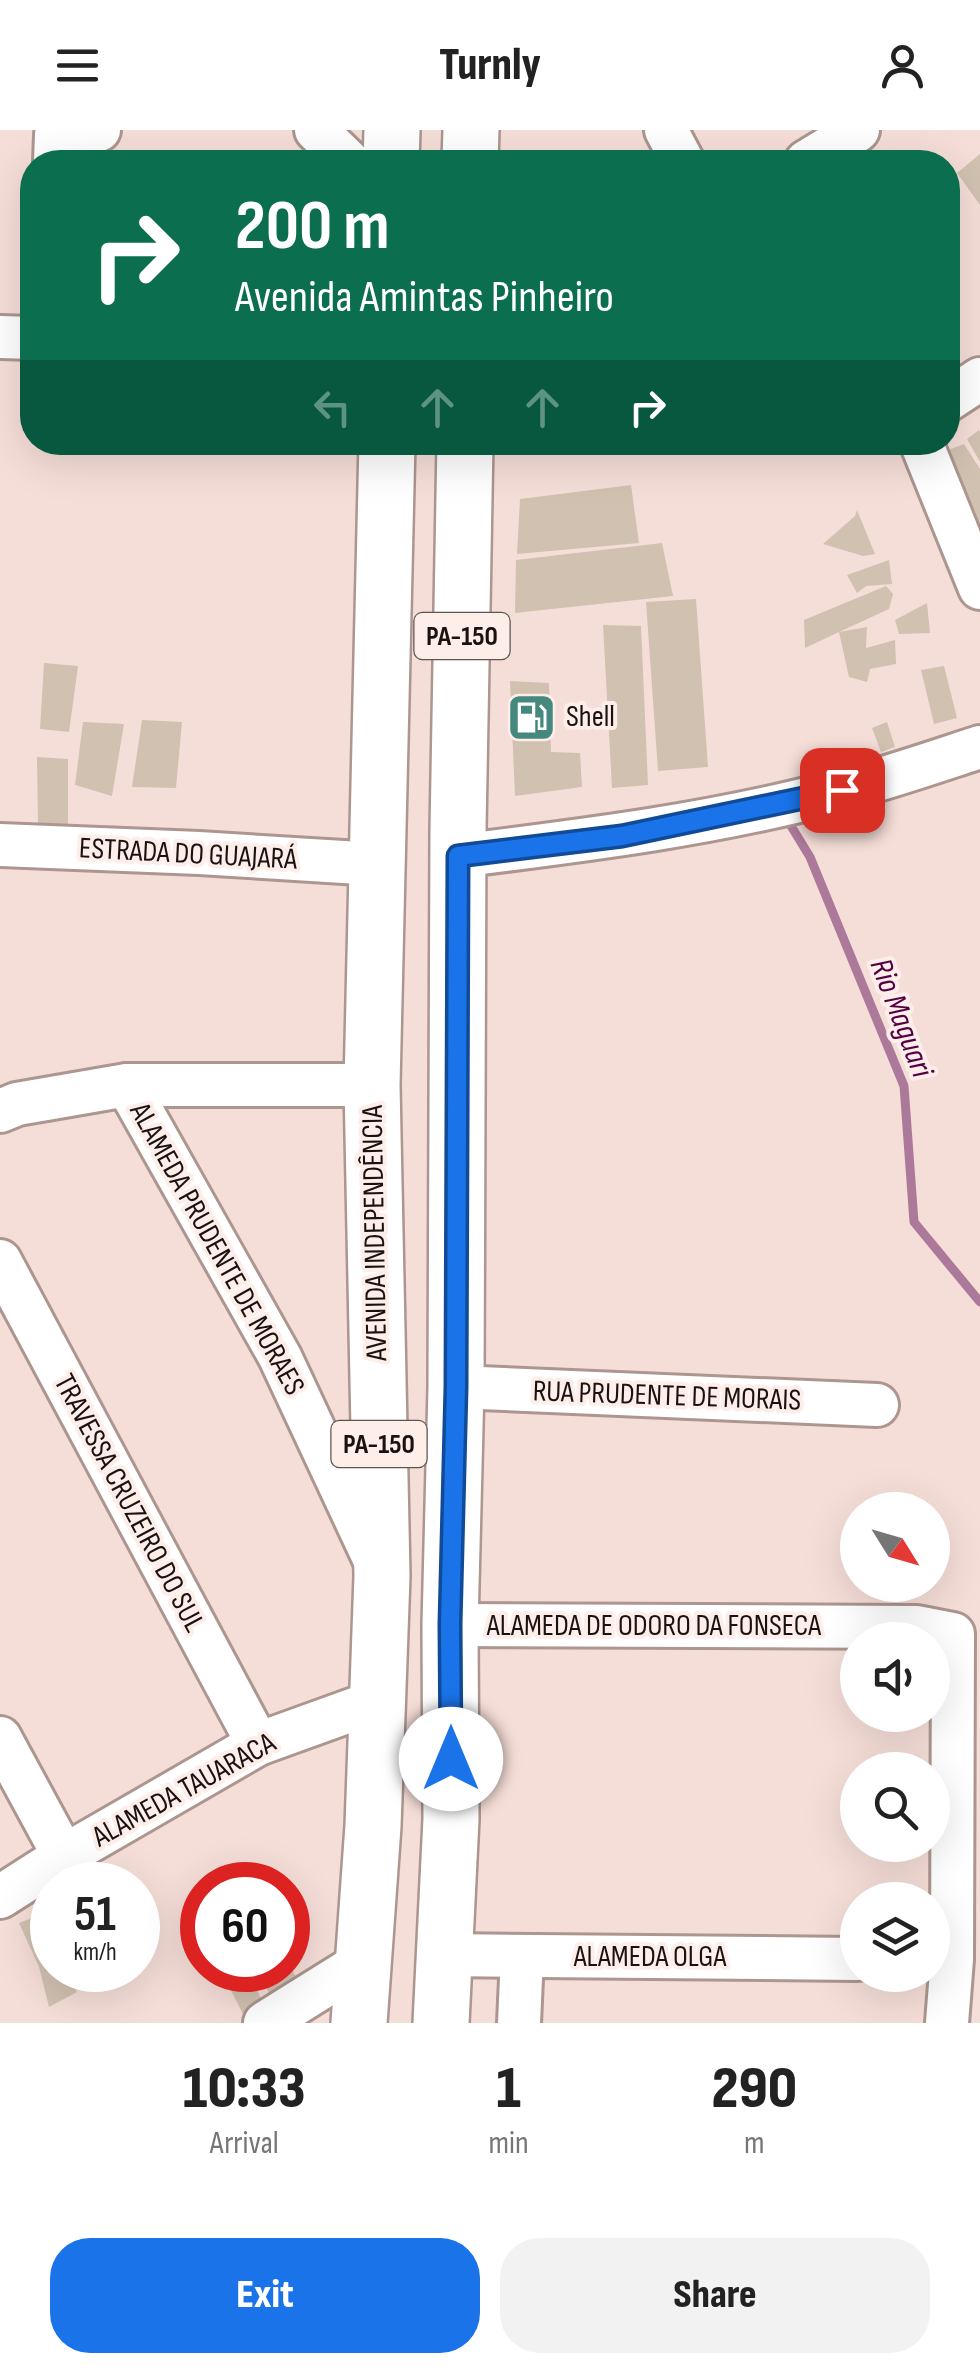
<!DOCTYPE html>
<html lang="en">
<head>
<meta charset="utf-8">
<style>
	:root { --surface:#fff; --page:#f2f2f2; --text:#222; --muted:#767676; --accent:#1a73e8 }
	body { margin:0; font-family:"Sofia Sans Condensed",sans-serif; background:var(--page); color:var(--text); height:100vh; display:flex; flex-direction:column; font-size:38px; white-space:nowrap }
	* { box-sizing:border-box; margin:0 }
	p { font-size:32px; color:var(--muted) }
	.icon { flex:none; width:55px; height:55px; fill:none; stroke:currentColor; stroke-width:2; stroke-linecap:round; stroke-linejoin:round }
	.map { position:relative; height:1893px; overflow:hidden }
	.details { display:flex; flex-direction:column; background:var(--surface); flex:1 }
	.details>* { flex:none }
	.banner { position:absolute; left:20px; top:20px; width:940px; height:305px; border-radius:40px; box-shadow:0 10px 40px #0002; background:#0b6e4f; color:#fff; overflow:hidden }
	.needle { width:65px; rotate:127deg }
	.buttons { position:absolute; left:840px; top:1362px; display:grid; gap:20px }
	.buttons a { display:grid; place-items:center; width:110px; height:110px; border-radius:50%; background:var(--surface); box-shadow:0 10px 40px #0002; font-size:50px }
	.speed { position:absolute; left:30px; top:1732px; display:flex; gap:20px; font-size:50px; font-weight:700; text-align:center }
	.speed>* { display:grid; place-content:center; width:130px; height:130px; border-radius:50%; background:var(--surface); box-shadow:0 10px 40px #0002; line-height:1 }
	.speed small { font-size:25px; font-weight:400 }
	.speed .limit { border:15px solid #d22; background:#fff; color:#111 }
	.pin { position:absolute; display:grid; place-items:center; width:85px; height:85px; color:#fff; margin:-42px; border-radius:20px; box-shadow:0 5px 15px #0006 }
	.me { position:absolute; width:110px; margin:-55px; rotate:0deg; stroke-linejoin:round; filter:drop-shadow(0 0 8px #0008) }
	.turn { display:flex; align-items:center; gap:35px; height:210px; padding:0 50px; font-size:45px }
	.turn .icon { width:130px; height:130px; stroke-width:2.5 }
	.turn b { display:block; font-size:70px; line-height:85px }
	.lanes { display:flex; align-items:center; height:95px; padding:0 50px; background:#0003; justify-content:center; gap:50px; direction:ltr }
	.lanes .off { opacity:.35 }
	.eta { display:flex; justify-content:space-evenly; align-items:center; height:170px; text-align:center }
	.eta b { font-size:60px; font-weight:800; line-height:70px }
	.primary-button { display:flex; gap:20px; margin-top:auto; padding:20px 50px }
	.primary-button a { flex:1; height:115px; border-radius:40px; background:var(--accent); color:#fff; font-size:40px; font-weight:800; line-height:115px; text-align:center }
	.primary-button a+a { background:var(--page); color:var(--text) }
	header { display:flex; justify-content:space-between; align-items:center; height:130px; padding:0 50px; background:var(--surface); font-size:45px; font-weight:800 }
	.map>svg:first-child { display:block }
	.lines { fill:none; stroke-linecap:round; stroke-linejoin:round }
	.stream { stroke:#ac799b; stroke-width:9 }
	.building { fill:#d1c1b1 }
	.minor-casing { stroke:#ac968f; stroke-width:48 }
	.major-casing { stroke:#ac968f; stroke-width:60 }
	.minor { stroke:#fff; stroke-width:42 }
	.major { stroke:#fff; stroke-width:55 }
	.route-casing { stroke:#114b97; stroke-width:25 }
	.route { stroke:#1a73e8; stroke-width:18 }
	.labels { text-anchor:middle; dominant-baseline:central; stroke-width:8; stroke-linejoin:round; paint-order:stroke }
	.shield { fill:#fdeeea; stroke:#5e5451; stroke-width:2.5 }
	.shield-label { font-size:28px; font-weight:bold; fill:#1a1210 }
	.poi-label { font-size:30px; fill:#1a1210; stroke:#fdeeea; text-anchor:start }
	.street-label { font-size:30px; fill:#1a1210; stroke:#fdeeea }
	.water-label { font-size:32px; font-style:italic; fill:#540045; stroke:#fdeeea }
</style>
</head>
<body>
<header><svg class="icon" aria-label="menu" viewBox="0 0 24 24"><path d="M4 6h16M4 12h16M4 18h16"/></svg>Turnly<svg class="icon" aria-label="person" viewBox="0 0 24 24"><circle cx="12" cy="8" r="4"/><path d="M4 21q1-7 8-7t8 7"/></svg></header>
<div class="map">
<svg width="980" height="1893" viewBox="0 0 980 1893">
	<rect width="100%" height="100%" fill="#f6ded8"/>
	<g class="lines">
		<path class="stream" d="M785 686 810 727 904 956 914 1092 980 1172"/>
	</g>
	<g class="building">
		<path d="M980 24V75L957 43Z"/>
		<path d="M979 300 980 302V332L967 309Z"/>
		<path d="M964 314 980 339V401L943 322Z"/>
		<path d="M631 355 639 413 517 424 520 369Z"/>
		<path d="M857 380 875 424 863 426 823 414 855 386Z"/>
		<path d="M662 413 673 466 515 483 516 430Z"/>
		<path d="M889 430 892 454 866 456 857 463 847 445Z"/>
		<path d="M886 456 893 464 889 479 839 502 867 497 866 518 895 510 896 534 870 539 867 552 849 547 839 502 805 518 804 490Z"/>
		<path d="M696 469 708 637 658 641 646 472Z"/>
		<path d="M927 473 930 503 899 504 895 490Z"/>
		<path d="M603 495 641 496 648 655 612 658Z"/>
		<path d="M44 533 78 536 69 602 40 599Z"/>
		<path d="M944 536 957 588 934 594 921 540Z"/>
		<path d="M510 551 549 553 551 622 580 623 582 657 515 666Z"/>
		<path d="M142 590 182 592 176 658 132 657Z"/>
		<path d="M83 592 124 594 112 666 75 655Z"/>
		<path d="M887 592 895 617 881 622 872 598Z"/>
		<path d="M37 627 68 629V695L38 696Z"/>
		<path d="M42 1784 52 1809V1840H66L77 1862 49 1877 39 1837 19 1793Z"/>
		<path d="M288 1832 301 1857 272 1869 258 1840H288Z"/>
		<path d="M232 1840H249L266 1881 245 1888 223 1845Z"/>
	</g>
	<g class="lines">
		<defs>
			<g id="minor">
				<path d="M316 0 349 32"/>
				<path d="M666 0 683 32"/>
				<path d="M55 32 56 5 99 0"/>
				<path d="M806 32 858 0"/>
				<path d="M0 207 32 208"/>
				<path d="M948 270 980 249"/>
				<path d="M921 312 980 458"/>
				<path d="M0 715 199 723 376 734"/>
				<path d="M458 726C587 710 716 694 842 660 888 648 934 632 980 617"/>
				<path d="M127 955 280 1227 378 1437"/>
				<path d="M0 981 17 974 127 955H372"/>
				<path d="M0 1131 258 1614"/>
				<path d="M456 1257 877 1275"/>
				<path d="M450 1495 917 1497 953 1504 952 1829 947 1893"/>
				<path d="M0 1608 64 1726"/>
				<path d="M0 1767 64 1726 258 1614 377 1571"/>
				<path d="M443 1825 858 1829"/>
				<path d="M265 1893 364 1831"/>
				<path d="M519 1893 522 1826"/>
			</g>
			<g id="major">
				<path d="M391 32 392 0"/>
				<path d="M470 32 471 0"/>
				<path d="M359 1893 373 1696 382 1446 372 955 387 312"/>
				<path d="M441 1893 451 1689 450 1495 456 1257 458 700 465 312"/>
			</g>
		</defs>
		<use href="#minor" class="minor-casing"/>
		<use href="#major" class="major-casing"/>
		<use href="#minor" class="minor"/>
		<use href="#major" class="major"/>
	</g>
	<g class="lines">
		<defs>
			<path id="route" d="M451 1629 450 1494 456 1257 458 726 622 706 842 660"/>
		</defs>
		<use href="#route" class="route-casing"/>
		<use href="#route" class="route"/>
	</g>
	<defs>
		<symbol id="fuel-square" viewBox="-11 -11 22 22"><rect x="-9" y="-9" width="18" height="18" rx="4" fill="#45897e" stroke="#fdeeea"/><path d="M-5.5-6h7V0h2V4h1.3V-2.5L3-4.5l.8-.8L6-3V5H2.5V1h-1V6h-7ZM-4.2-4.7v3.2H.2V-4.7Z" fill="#fff"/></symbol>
	</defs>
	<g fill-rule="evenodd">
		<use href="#fuel-square" x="504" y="560" width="55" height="55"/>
	</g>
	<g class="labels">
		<g class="shield">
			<rect x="414.5" y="483" width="95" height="46" rx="8"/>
			<rect x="331.5" y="1291" width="95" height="46" rx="8"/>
		</g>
		<g class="shield-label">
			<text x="462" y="506">PA-150</text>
			<text x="379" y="1314">PA-150</text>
		</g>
		<g class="poi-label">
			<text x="566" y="587">Shell</text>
		</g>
		<g class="street-label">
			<text transform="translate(188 724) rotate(3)">ESTRADA DO GUAJARÁ</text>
			<text transform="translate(375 1103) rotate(-91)">AVENIDA INDEPENDÊNCIA</text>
			<text transform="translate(217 1119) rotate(61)">ALAMEDA PRUDENTE DE MORAES</text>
			<text transform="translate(667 1266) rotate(2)">RUA PRUDENTE DE MORAIS</text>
			<text transform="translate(129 1373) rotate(62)">TRAVESSA CRUZEIRO DO SUL</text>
			<text x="654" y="1496">ALAMEDA DE ODORO DA FONSECA</text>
			<text transform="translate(184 1660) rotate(-29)">ALAMEDA TAUARACA</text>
			<text x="650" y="1827">ALAMEDA OLGA</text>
		</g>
		<g class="water-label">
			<text transform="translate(901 888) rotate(69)">Rio Maguari</text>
		</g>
	</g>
</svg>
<div class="buttons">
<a><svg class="needle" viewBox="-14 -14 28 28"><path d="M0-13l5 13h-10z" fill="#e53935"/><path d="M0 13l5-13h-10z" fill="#767676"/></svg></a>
<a><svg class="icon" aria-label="sound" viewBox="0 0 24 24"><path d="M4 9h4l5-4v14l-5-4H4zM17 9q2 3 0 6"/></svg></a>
<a><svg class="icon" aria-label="search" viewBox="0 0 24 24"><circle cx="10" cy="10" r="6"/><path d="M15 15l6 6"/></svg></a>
<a><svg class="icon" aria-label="layers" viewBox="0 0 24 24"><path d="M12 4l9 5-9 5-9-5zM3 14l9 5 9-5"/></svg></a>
</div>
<div class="speed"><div>51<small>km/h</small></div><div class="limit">60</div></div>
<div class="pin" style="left:842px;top:660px;background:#d93025"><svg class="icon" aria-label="arrive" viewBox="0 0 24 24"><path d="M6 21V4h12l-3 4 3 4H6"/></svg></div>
<svg class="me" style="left:451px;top:1629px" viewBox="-20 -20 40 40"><circle r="19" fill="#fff"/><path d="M0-13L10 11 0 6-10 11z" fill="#1a73e8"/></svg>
<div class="banner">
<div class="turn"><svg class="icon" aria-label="right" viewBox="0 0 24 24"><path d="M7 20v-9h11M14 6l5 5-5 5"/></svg><div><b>200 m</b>Avenida Amintas Pinheiro</div></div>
<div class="lanes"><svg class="icon off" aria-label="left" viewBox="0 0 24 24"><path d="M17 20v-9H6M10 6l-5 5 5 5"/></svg><svg class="icon off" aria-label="ahead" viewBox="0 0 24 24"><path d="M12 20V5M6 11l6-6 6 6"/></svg><svg class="icon off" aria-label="ahead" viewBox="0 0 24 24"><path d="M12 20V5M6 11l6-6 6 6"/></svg><svg class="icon" aria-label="right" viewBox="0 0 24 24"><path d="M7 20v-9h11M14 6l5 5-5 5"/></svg></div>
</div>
</div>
<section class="details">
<div class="eta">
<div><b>10:33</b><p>Arrival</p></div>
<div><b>1</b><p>min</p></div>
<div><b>290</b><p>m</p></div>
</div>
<div class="primary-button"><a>Exit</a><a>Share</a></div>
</section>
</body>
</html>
